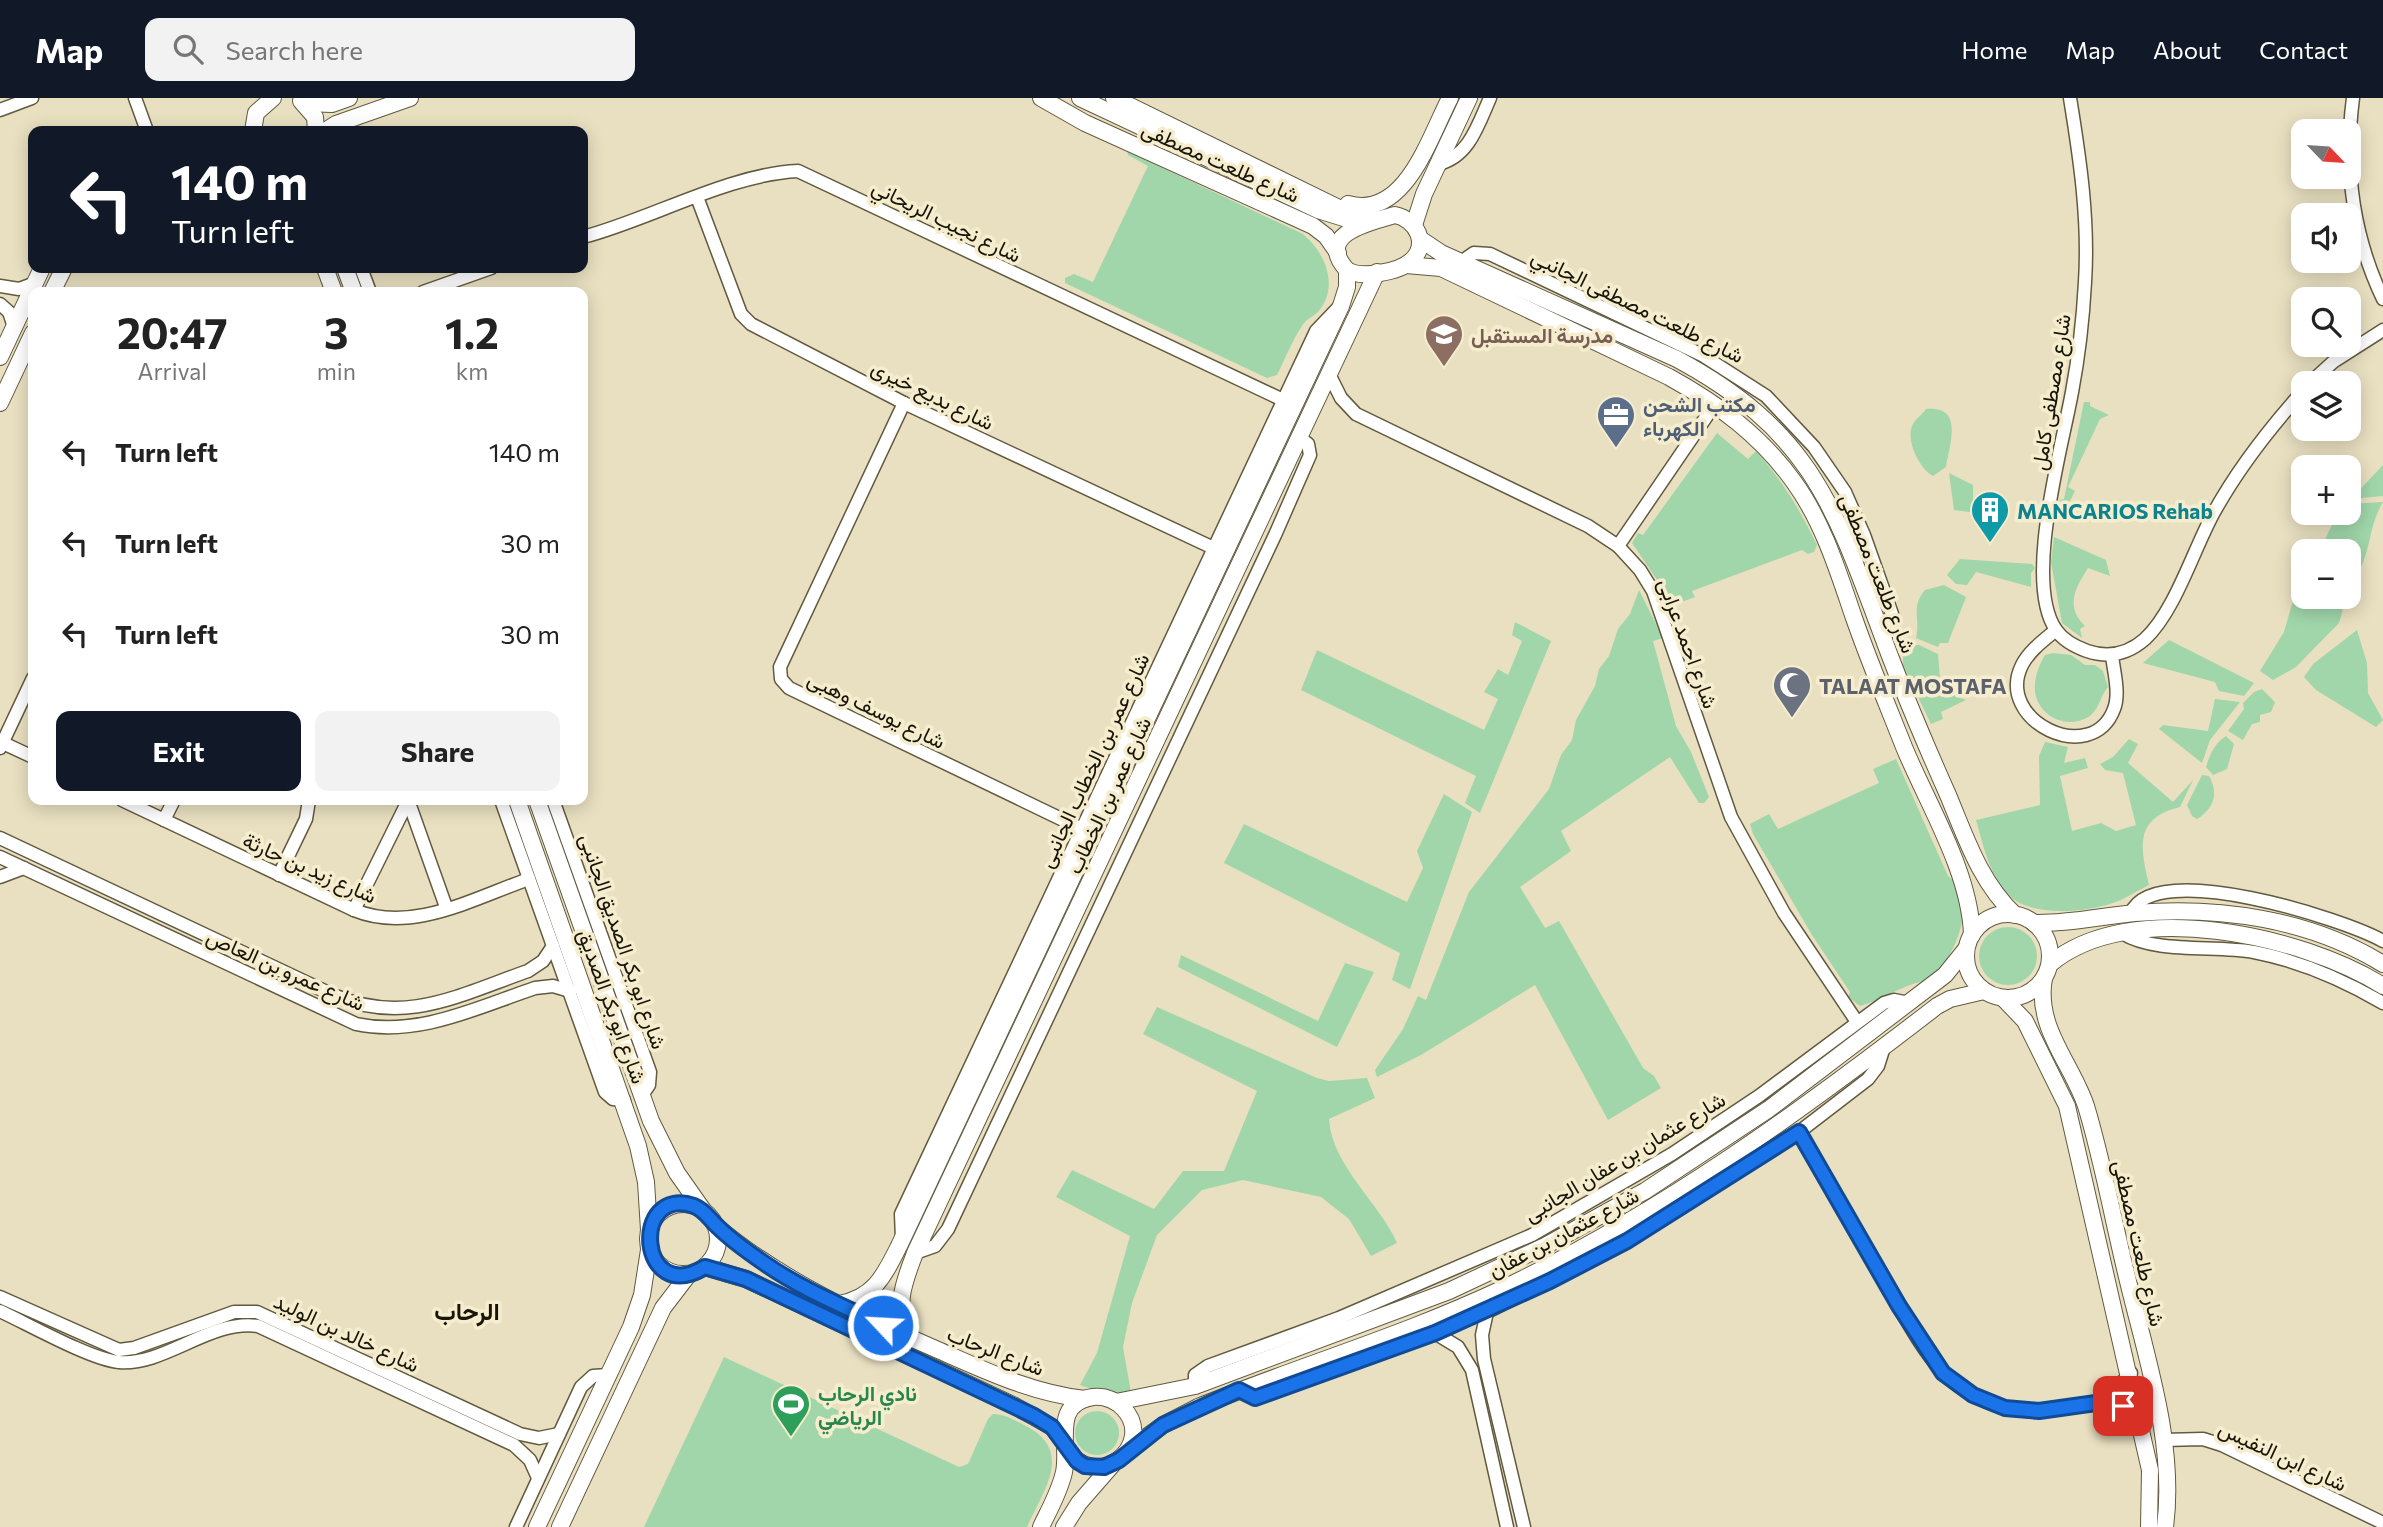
<!DOCTYPE html>
<html lang="en">
<head>
<meta charset="utf-8">
<style>
	:root { --surface:#fff; --page:#f2f2f2; --text:#222; --muted:#767676; --accent:#111827 }
	body { margin:0; font-family:Commissioner,Vazirmatn,sans-serif; background:var(--page); color:var(--text); height:100vh; display:flex; flex-direction:column; font-size:26px; white-space:nowrap }
	* { box-sizing:border-box; margin:0 }
	p { font-size:23px; color:var(--muted) }
	.icon { flex:none; width:38px; height:38px; fill:none; stroke:currentColor; stroke-width:2; stroke-linecap:round; stroke-linejoin:round }
	.map { position:relative; flex:1; overflow:hidden }
	.details { position:absolute; left:28px; top:189px; width:560px; height:518px; display:flex; flex-direction:column; background:var(--surface); border-radius:14px; box-shadow:0 4px 18px #0003 }
	.details>* { flex:none }
	.top-card { position:absolute; left:28px; top:28px; width:560px; height:147px; border-radius:14px; box-shadow:0 4px 18px #0003; background:#111827; color:#fff; overflow:hidden }
	.needle { width:46px; rotate:115deg }
	.tools { position:absolute; left:2291px; top:21px; display:grid; gap:14px }
	.tools a { display:grid; place-items:center; width:70px; height:70px; border-radius:14px; background:var(--surface); box-shadow:0 4px 18px #0003; font-size:35px }
	.pin { position:absolute; display:grid; place-items:center; width:60px; height:60px; color:#fff; margin:-30px; border-radius:14px; box-shadow:0 4px 10px #0006 }
	.me { position:absolute; width:77px; margin:-38px; rotate:295deg; stroke-linejoin:round; filter:drop-shadow(0 0 5px #0008) }
	.turn { display:flex; align-items:center; gap:24px; height:147px; padding:0 28px; font-size:32px }
	.turn .icon { width:91px; height:91px; stroke-width:2.5 }
	.turn b { display:block; font-size:49px; line-height:60px }
	.eta { display:flex; justify-content:space-evenly; align-items:center; height:119px; text-align:center }
	.eta b { font-size:42px; font-weight:700; line-height:49px }
	.button { display:flex; gap:14px; margin-top:auto; padding:14px 28px }
	.button a { flex:1; height:80px; border-radius:14px; background:var(--accent); color:#fff; font-size:28px; font-weight:700; line-height:80px; text-align:center }
	.button a+a { background:var(--page); color:var(--text) }
	ul { padding:0; list-style:none }
	li { display:flex; align-items:center; gap:21px; height:91px; padding:0 28px }
	li div { flex:1 }
	li b { display:block; font-size:26px }
	li em { font-style:normal }
	header { display:flex; align-items:center; gap:42px; box-sizing:border-box; height:98px; padding:0 35px; background:var(--accent); color:#fff }
	header strong { font-size:33px }
	nav { display:flex; gap:38px; margin-inline-start:auto; font-size:24px }
	.search { width:490px; height:63px; background:var(--page); display:flex; align-items:center; gap:18px; box-sizing:border-box; padding:0 24px; border-radius:14px; color:var(--muted); font-size:26px }
	.map>svg:first-child { display:block }
	.green { fill:#a1d6aa }
	.lines { fill:none; stroke-linecap:round; stroke-linejoin:round }
	.minor-casing { stroke:#625a3f; stroke-width:15 }
	.tertiary-casing { stroke:#625a3f; stroke-width:18 }
	.minor { stroke:#fff; stroke-width:12 }
	.tertiary { stroke:#fff; stroke-width:16 }
	.route-casing { stroke:#114b97; stroke-width:18 }
	.route { stroke:#1a73e8; stroke-width:12 }
	.labels { text-anchor:middle; dominant-baseline:central; stroke-width:7; stroke-linejoin:round; paint-order:stroke }
	.street-label { font-size:21px; fill:#181509; stroke:#f6edce }
	.education-label { font-size:21px; font-weight:bold; fill:#785e54; stroke:#f6edce; text-anchor:start }
	.service-label { font-size:21px; font-weight:bold; fill:#4e5e75; stroke:#f6edce; text-anchor:start }
	.culture-label { font-size:21px; font-weight:bold; fill:#0d838f; stroke:#f6edce; text-anchor:start }
	.worship-label { font-size:21px; font-weight:bold; fill:#5b616d; stroke:#f6edce; text-anchor:start }
	.leisure-label { font-size:21px; font-weight:bold; fill:#27864d; stroke:#f6edce; text-anchor:start }
	.quarter-label { font-size:24px; font-weight:bold; fill:#181509; stroke:#f6edce }
</style>
</head>
<body>
<header>
<strong>Map</strong>
<div class="search"><svg class="icon" aria-label="search" viewBox="0 0 24 24"><circle cx="10" cy="10" r="6"/><path d="M15 15l6 6"/></svg>Search here</div>
<nav><a>Home</a><a>Map</a><a>About</a><a>Contact</a></nav>
</header>
<div class="map">
<svg width="2383" height="1429" viewBox="0 0 2383 1429">
	<rect width="100%" height="100%" fill="#e9e0c1"/>
	<g class="green">
		<path d="M1127 53 1303 136C1325 154 1340 189 1318 214 1313 219 1306 221 1302 228 1292 243 1285 261 1277 277L1267 280 1065 185V180L1074 176 1093 184 1148 68 1128 57Z"/>
		<path d="M2084 304H2090V308L2109 317 2100 321 2068 389 2075 393 2061 421 2057 419 2060 402 2064 401Z"/>
		<path d="M1926 311C1964 307 1950 346 1946 369L1933 378C1920 371 1906 344 1912 328 1914 322 1922 317 1926 311Z"/>
		<path d="M1717 335 1748 361 1756 353C1782 382 1800 412 1817 447L1814 454 1808 456 1802 452 1692 493 1695 499 1679 505 1670 501 1632 445 1638 435 1643 437Z"/>
		<path d="M2383 367V398L2351 401Z"/>
		<path d="M1949 375 1973 387V401L2009 406 2007 419 1954 412Z"/>
		<path d="M2383 404C2366 431 2372 466 2349 484L2348 453H2322L2324 443 2338 415H2348L2349 406Z"/>
		<path d="M2054 439 2106 462 2110 478 2088 470C2075 490 2065 509 2085 528L2080 531 2082 540 2062 525 2051 464Z"/>
		<path d="M1960 461 2032 466 2035 470 2031 475V489L1976 474 1967 487 1956 486 1947 477Z"/>
		<path d="M1944 487 1966 499 1948 545H1940L1938 549 1916 540C1921 522 1910 509 1925 492Z"/>
		<path d="M1639 492 1663 540 1653 543 1676 628 1691 654 1709 699 1704 705H1699L1670 659 1561 733 1571 753 1520 789 1545 830 1559 823 1643 970 1654 978 1661 990 1608 1022 1535 887 1421 957 1377 979 1375 972 1403 931 1418 898 1426 902 1469 794 1549 691 1561 657 1572 642 1576 622 1595 588 1599 571 1609 558 1618 531 1630 516Z"/>
		<path d="M2302 492 2303 499H2341C2345 507 2342 516 2339 525L2296 569 2273 582 2260 573 2284 534 2292 506Z"/>
		<path d="M1515 524 1551 543 1480 715 1465 705 1476 678 1301 592 1317 552 1484 632 1498 601 1484 594 1498 571 1508 577 1522 543 1512 537Z"/>
		<path d="M2357 532 2367 565 2368 595 2383 622 2376 629 2316 592 2304 579 2313 566Z"/>
		<path d="M2169 542 2254 585 2244 598 2219 593 2215 584 2143 565Z"/>
		<path d="M1903 547H1919L1938 556 1941 592 1966 602 1941 614 1943 621 1931 626 1903 568Z"/>
		<path d="M2053 555 2071 557 2085 567H2095L2103 573 2108 589C2100 598 2100 609 2091 617 2070 633 2039 620 2035 594 2034 580 2038 569 2045 557Z"/>
		<path d="M2262 591 2275 604 2271 614 2260 617V624L2252 626 2243 642 2228 633 2244 611 2243 605 2254 594Z"/>
		<path d="M2215 601 2240 604 2210 642 2202 665 2159 631 2163 627 2208 633Z"/>
		<path d="M2226 638 2234 646 2227 671 2213 677 2206 669C2210 656 2214 646 2226 638Z"/>
		<path d="M2129 641 2138 646 2128 665 2173 704 2193 682 2180 709C2134 720 2140 749 2149 787 2136 793 2124 802 2110 806 2081 815 2024 820 2004 792 1988 771 1983 747 1976 722L2040 707 2039 658 2045 644 2068 649 2064 665 2085 660 2088 670 2060 678 2072 733 2101 725 2116 733 2136 727 2123 675 2105 672 2100 666 2113 659Z"/>
		<path d="M1896 661 1948 778C1980 801 1955 860 1931 880 1927 883 1921 884 1916 885 1896 891 1879 903 1860 908L1848 899 1850 894 1812 837 1753 736 1750 726 1769 716 1778 731 1879 685 1873 671Z"/>
		<path d="M2202 677 2209 678C2219 696 2214 710 2197 721L2192 718 2187 707Z"/>
		<path d="M1444 696 1472 714 1410 891 1392 882 1400 855 1224 765 1244 726 1407 804 1423 770 1417 753Z"/>
		<circle cx="2008" cy="858" r="29"/>
		<path d="M1181 857 1318 923 1345 865 1374 874 1337 949 1178 869Z"/>
		<path d="M1157 909 1317 980 1329 983 1367 980 1375 1000 1329 1021C1332 1068 1379 1104 1397 1145L1371 1158 1349 1121 1321 1099 1243 1082 1202 1092 1157 1137 1132 1205 1123 1249 1133 1306 1080 1287 1097 1255 1130 1138 1056 1099 1072 1072 1154 1111 1183 1073H1224L1257 993 1143 936Z"/>
		<path d="M724 1259 959 1369 968 1366 988 1321 993 1316C1005 1316 1014 1322 1024 1327 1075 1352 1044 1391 1027 1429H644Z"/>
		<circle cx="1097" cy="1335" r="22"/>
	</g>
	<g class="lines">
		<defs>
			<g id="minor">
				<path d="M135 0 147 33"/>
				<path d="M2070 0C2080 61 2089 122 2085 184 2083 221 2079 257 2072 294 2062 350 2023 484 2056 532 2063 542 2076 549 2087 553 2108 560 2128 556 2145 541 2175 513 2193 453 2213 416 2238 370 2268 332 2303 293"/>
				<path d="M2353 0C2344 69 2353 138 2383 201"/>
				<path d="M0 12 32 0"/>
				<path d="M1438 66C1469 59 1478 27 1490 0"/>
				<path d="M697 99 741 216 751 226 904 305 1222 454"/>
				<path d="M583 139C649 122 729 76 798 73L1283 302"/>
				<path d="M1461 164 1474 155 1490 156 1702 257 1766 298 1814 349 1845 394 1864 437 1892 516 1891 530 1883 541"/>
				<path d="M361 170 370 194"/>
				<path d="M0 188 19 191 35 185"/>
				<path d="M423 194 491 170"/>
				<path d="M0 206 9 214 14 229"/>
				<path d="M1329 276 1341 300 1356 316 1588 428 1618 448 1640 472 1653 493 1731 719 1784 815 1857 924"/>
				<path d="M2310 285 2333 264 2383 232"/>
				<path d="M904 305 780 569 781 581 789 590 1082 731"/>
				<path d="M1618 448 1715 306"/>
				<path d="M2056 532C2044 542 2029 553 2022 567 1994 623 2092 670 2114 611 2120 596 2114 574 2112 558"/>
				<path d="M3 645 33 659"/>
				<path d="M0 650 33 580"/>
				<path d="M122 702 354 812C412 836 474 800 529 781"/>
				<path d="M408 702 446 809"/>
				<path d="M501 702 605 994 613 1001 624 1002"/>
				<path d="M553 702 650 974 649 987 642 997"/>
				<path d="M164 722 174 702"/>
				<path d="M0 740 333 897C405 928 459 897 528 873L543 863 553 848"/>
				<path d="M0 759 356 926C418 939 476 910 535 890L553 888 570 893"/>
				<path d="M279 777 306 721 309 702"/>
				<path d="M0 779 24 770"/>
				<path d="M354 812 408 703"/>
				<path d="M2131 815C2154 760 2344 821 2383 843"/>
				<path d="M2122 835C2155 856 2214 847 2254 854 2300 863 2342 881 2383 905"/>
				<path d="M1799 1034C1828 1083 1856 1133 1884 1183 1902 1213 1918 1247 1942 1273 1957 1290 1983 1305 2006 1310 2050 1321 2106 1288 2139 1320"/>
				<path d="M902 1141 901 1116 1316 233 1338 210"/>
				<path d="M915 1155 935 1148 948 1131 1275 437 1310 357 1308 346 1299 339"/>
				<path d="M0 1199 119 1252 134 1250 234 1214H257L520 1336 539 1340 559 1336"/>
				<path d="M0 1213C28 1226 92 1262 119 1264 165 1268 210 1221 258 1228L514 1347 530 1362 538 1380"/>
				<path d="M1487 1214 1482 1237 1484 1261 1524 1429"/>
				<path d="M1435 1235 1458 1249 1472 1272 1507 1429"/>
				<path d="M1195 1288V1277L1208 1268 1339 1220 1532 1137 1672 1056 1759 998 1884 905 1894 902 1909 905"/>
				<path d="M1239 1292 1255 1300 1487 1214 1627 1143 1799 1034 1868 981 1878 968 1884 949"/>
				<path d="M2103 1304 2131 1275"/>
				<path d="M2163 1342 2203 1341 2222 1347 2383 1425"/>
				<path d="M516 1429 581 1289 593 1278 608 1277"/>
			</g>
			<g id="tertiary">
				<path d="M1041 0 1085 25 1313 128 1326 138 1338 155"/>
				<path d="M1080 0 1318 112 1363 126"/>
				<path d="M1114 0 1349 115 1380 121"/>
				<path d="M301 3 315 19 316 33"/>
				<path d="M305 5 332 6 349 0"/>
				<path d="M253 33 256 15 273 0"/>
				<path d="M325 33 336 26 410 0"/>
				<path d="M1348 106C1405 122 1429 40 1450 0"/>
				<path d="M1395 117C1416 121 1430 146 1411 163 1399 174 1361 181 1347 172 1314 136 1370 124 1395 117Z"/>
				<path d="M1414 127 1424 96 1469 0"/>
				<path d="M1420 141 1441 155 1677 261C1808 332 1832 402 1881 534 1901 589 1924 643 1948 697 1966 740 1980 784 2015 817"/>
				<path d="M1406 167 1441 170 1669 279C1718 306 1761 338 1794 384 1823 424 1838 473 1854 520 1869 563 1887 606 1904 649 1928 707 1970 774 1972 837"/>
				<path d="M325 170 334 194"/>
				<path d="M345 170 354 194"/>
				<path d="M52 194 64 170"/>
				<path d="M0 259 42 170"/>
				<path d="M0 305 33 235"/>
				<path d="M517 702 638 1048 646 1084 649 1132"/>
				<path d="M537 702 651 1023 677 1075 703 1112"/>
				<circle cx="2008" cy="858" r="42"/>
				<path d="M2034 825C2069 826 2101 818 2135 815 2219 808 2310 821 2383 866"/>
				<path d="M2050 866C2130 799 2302 837 2383 888"/>
				<path d="M2044 880C2035 929 2071 964 2086 1008 2103 1064 2113 1122 2127 1179 2146 1259 2176 1346 2165 1429"/>
				<path d="M2004 901 2025 923 2067 1008 2150 1372 2149 1429"/>
				<circle cx="683" cy="1141" r="35"/>
				<path d="M715 1127C781 1183 860 1218 938 1252 986 1273 1032 1295 1085 1301"/>
				<path d="M705 1169 746 1181 1015 1308 1052 1329 1063 1340"/>
				<path d="M839 1206C874 1200 884 1178 899 1148L1341 208 1347 189V172"/>
				<path d="M910 1240C894 1209 903 1186 915 1155L1377 174"/>
				<path d="M1116 1304 1195 1288 1449 1193 1545 1148 1645 1093 1769 1011 1945 877 1966 851"/>
				<path d="M1128 1352 1163 1327 1198 1309C1299 1268 1405 1237 1504 1190 1661 1115 1800 1014 1937 908L1950 901 1984 893"/>
				<path d="M537 1429 631 1229 642 1197 649 1152"/>
				<path d="M560 1429 663 1210 689 1176"/>
				<path d="M1041 1429C1049 1412 1060 1393 1064 1374 1070 1347 1051 1305 1093 1299 1104 1298 1115 1302 1123 1310 1158 1346 1095 1399 1065 1348"/>
				<path d="M1064 1429 1079 1405 1113 1366"/>
			</g>
		</defs>
		<use href="#minor" class="minor-casing"/>
		<use href="#tertiary" class="tertiary-casing"/>
		<use href="#minor" class="minor"/>
		<use href="#tertiary" class="tertiary"/>
	</g>
	<g class="lines">
		<defs>
			<path id="route" d="M883 1227C843 1208 801 1191 764 1165 748 1154 732 1143 718 1129 709 1121 706 1113 694 1108 630 1086 638 1210 705 1169L746 1181 1034 1318 1052 1329 1077 1363 1085 1368 1104 1369 1119 1362 1163 1327 1239 1292 1255 1300 1435 1235 1550 1183 1627 1143 1799 1034 1899 1208 1943 1275 1973 1297 2005 1310 2039 1313 2103 1304 2123 1308"/>
		</defs>
		<use href="#route" class="route-casing"/>
		<use href="#route" class="route"/>
	</g>
	<defs>
		<symbol id="school-pin" viewBox="-11 -11 22 30"><path d="M0 17L-7.5 6A9.5 9.5 0 1 1 7.5 6Z" fill="#8d6e63" stroke="#f6edce"/><path d="M0-5L7-2L0 1L-7-2ZM-4 1L0 2.5L4 1V4Q0 6-4 4Z" fill="#fff"/></symbol>
		<symbol id="office-pin" viewBox="-11 -11 22 30"><path d="M0 17L-7.5 6A9.5 9.5 0 1 1 7.5 6Z" fill="#5c6f8a" stroke="#f6edce"/><path d="M-6-3h4V-5.5h4V-3h4V5H-6ZM-1-4.5V-3h2v-1.5ZM-6 0V1H6V0Z" fill="#fff"/></symbol>
		<symbol id="building-pin" viewBox="-11 -11 22 30"><path d="M0 17L-7.5 6A9.5 9.5 0 1 1 7.5 6Z" fill="#0f9aa8" stroke="#f6edce"/><path d="M-4-6H4V6H1V3H-1V6H-4ZM-2.5-4.3h1.7v1.8h-1.7ZM.8-4.3h1.7v1.8H.8ZM-2.5-1h1.7V.8h-1.7ZM.8-1h1.7V.8H.8Z" fill="#fff"/></symbol>
		<symbol id="mosque-pin" viewBox="-11 -11 22 30"><path d="M0 17L-7.5 6A9.5 9.5 0 1 1 7.5 6Z" fill="#6b7280" stroke="#f6edce"/><path d="M3.5-4.9A6 6 0 1 0 3.5 4.9A5 5 0 1 1 3.5-4.9Z" fill="#fff"/></symbol>
		<symbol id="stadium-pin" viewBox="-11 -11 22 30"><path d="M0 17L-7.5 6A9.5 9.5 0 1 1 7.5 6Z" fill="#2e9e5b" stroke="#f6edce"/><path d="M0-5a6.5 5 0 1 0 0 10a6.5 5 0 1 0 0-10ZM-3.5-1.8h7v3.6h-7Z" fill="#fff"/></symbol>
	</defs>
	<g fill-rule="evenodd">
		<use href="#school-pin" x="1422" y="214" width="44" height="60"/>
		<use href="#office-pin" x="1594" y="295" width="44" height="60"/>
		<use href="#building-pin" x="1968" y="390" width="44" height="60"/>
		<use href="#mosque-pin" x="1770" y="565" width="44" height="60"/>
		<use href="#stadium-pin" x="769" y="1284" width="44" height="60"/>
	</g>
	<g class="labels">
		<g class="street-label">
			<text transform="translate(1221 63) rotate(24)">شارع طلعت مصطفى</text>
			<text transform="translate(947 122) rotate(26)">شارع نجيب الريحاني</text>
			<text transform="translate(1638 207) rotate(26)">شارع طلعت مصطفى الجانبي</text>
			<text transform="translate(2050 294) rotate(-81)">شارع مصطفى كامل</text>
			<text transform="translate(933 296) rotate(26)">شارع بديع خيرى</text>
			<text transform="translate(1879 475) rotate(68)">شارع طلعت مصطفى</text>
			<text transform="translate(1689 545) rotate(70)">شارع احمد عرابى</text>
			<text transform="translate(877 611) rotate(26)">شارع يوسف وهبى</text>
			<text transform="translate(1093 662) rotate(-65)">شارع عمر بن الخطاب الجانبى</text>
			<text transform="translate(1108 697) rotate(-65)">شارع عمر بن الخطاب</text>
			<text transform="translate(310 769) rotate(24)">شارع زيد بن حارثة</text>
			<text transform="translate(624 843) rotate(71)">شارع ابو بكر الصديق الجانبى</text>
			<text transform="translate(286 871) rotate(24)">شارع عمرو بن العاص</text>
			<text transform="translate(613 908) rotate(70)">شارع ابو بكر الصديق</text>
			<text transform="translate(1624 1058) rotate(-31)">شارع عثمان بن عفان الجانبى</text>
			<text transform="translate(1563 1134) rotate(-28)">شارع عثمان بن عفان</text>
			<text transform="translate(2140 1145) rotate(77)">شارع طلعت مصطفى</text>
			<text transform="translate(347 1234) rotate(25)">شارع خالد بن الوليد</text>
			<text transform="translate(996 1252) rotate(21)">شارع الرحاب</text>
			<text transform="translate(2283 1357) rotate(25)">شارع ابن النفيس</text>
		</g>
		<g class="education-label">
			<text x="1471" y="236">مدرسة المستقبل</text>
		</g>
		<g class="service-label">
			<text x="1643" y="305">مكتب الشحن<tspan x="1643" dy="24">الكهرباء</tspan></text>
		</g>
		<g class="culture-label">
			<text x="2017" y="412">MANCARIOS Rehab</text>
		</g>
		<g class="worship-label">
			<text x="1819" y="587">TALAAT MOSTAFA</text>
		</g>
		<g class="leisure-label">
			<text x="818" y="1294">نادي الرحاب<tspan x="818" dy="24">الرياضي</tspan></text>
		</g>
		<g class="quarter-label">
			<text x="467" y="1212">الرحاب</text>
		</g>
	</g>
</svg>
<div class="tools">
<a><svg class="needle" viewBox="-14 -14 28 28"><path d="M0-13l5 13h-10z" fill="#e53935"/><path d="M0 13l5-13h-10z" fill="#767676"/></svg></a>
<a><svg class="icon" aria-label="sound" viewBox="0 0 24 24"><path d="M4 9h4l5-4v14l-5-4H4zM17 9q2 3 0 6"/></svg></a>
<a><svg class="icon" aria-label="search" viewBox="0 0 24 24"><circle cx="10" cy="10" r="6"/><path d="M15 15l6 6"/></svg></a>
<a><svg class="icon" aria-label="layers" viewBox="0 0 24 24"><path d="M12 4l9 5-9 5-9-5zM3 14l9 5 9-5"/></svg></a>
<a>+</a>
<a>−</a>
</div>
<div class="pin" style="left:2123px;top:1308px;background:#d93025"><svg class="icon" aria-label="arrive" viewBox="0 0 24 24"><path d="M6 21V4h12l-3 4 3 4H6"/></svg></div>
<svg class="me" style="left:883px;top:1227px" viewBox="-20 -20 40 40"><circle r="17" fill="#1a73e8" stroke="#fff" stroke-width="3"/><path d="M0-11L8 9 0 5-8 9z" fill="#fff"/></svg>
<div class="top-card">
<div class="turn"><svg class="icon" aria-label="left" viewBox="0 0 24 24"><path d="M17 20v-9H6M10 6l-5 5 5 5"/></svg><div><b>140 m</b>Turn left</div></div>
</div>
<section class="details">
<div class="eta">
<div><b>20:47</b><p>Arrival</p></div>
<div><b>3</b><p>min</p></div>
<div><b>1.2</b><p>km</p></div>
</div>
<ul>
<li><svg class="icon" aria-label="left" viewBox="0 0 24 24"><path d="M17 20v-9H6M10 6l-5 5 5 5"/></svg><div><b>Turn left</b></div><em>140 m</em></li>
<li><svg class="icon" aria-label="left" viewBox="0 0 24 24"><path d="M17 20v-9H6M10 6l-5 5 5 5"/></svg><div><b>Turn left</b></div><em>30 m</em></li>
<li><svg class="icon" aria-label="left" viewBox="0 0 24 24"><path d="M17 20v-9H6M10 6l-5 5 5 5"/></svg><div><b>Turn left</b></div><em>30 m</em></li>
</ul>
<div class="button"><a>Exit</a><a>Share</a></div>
</section>
</div>
</body>
</html>
